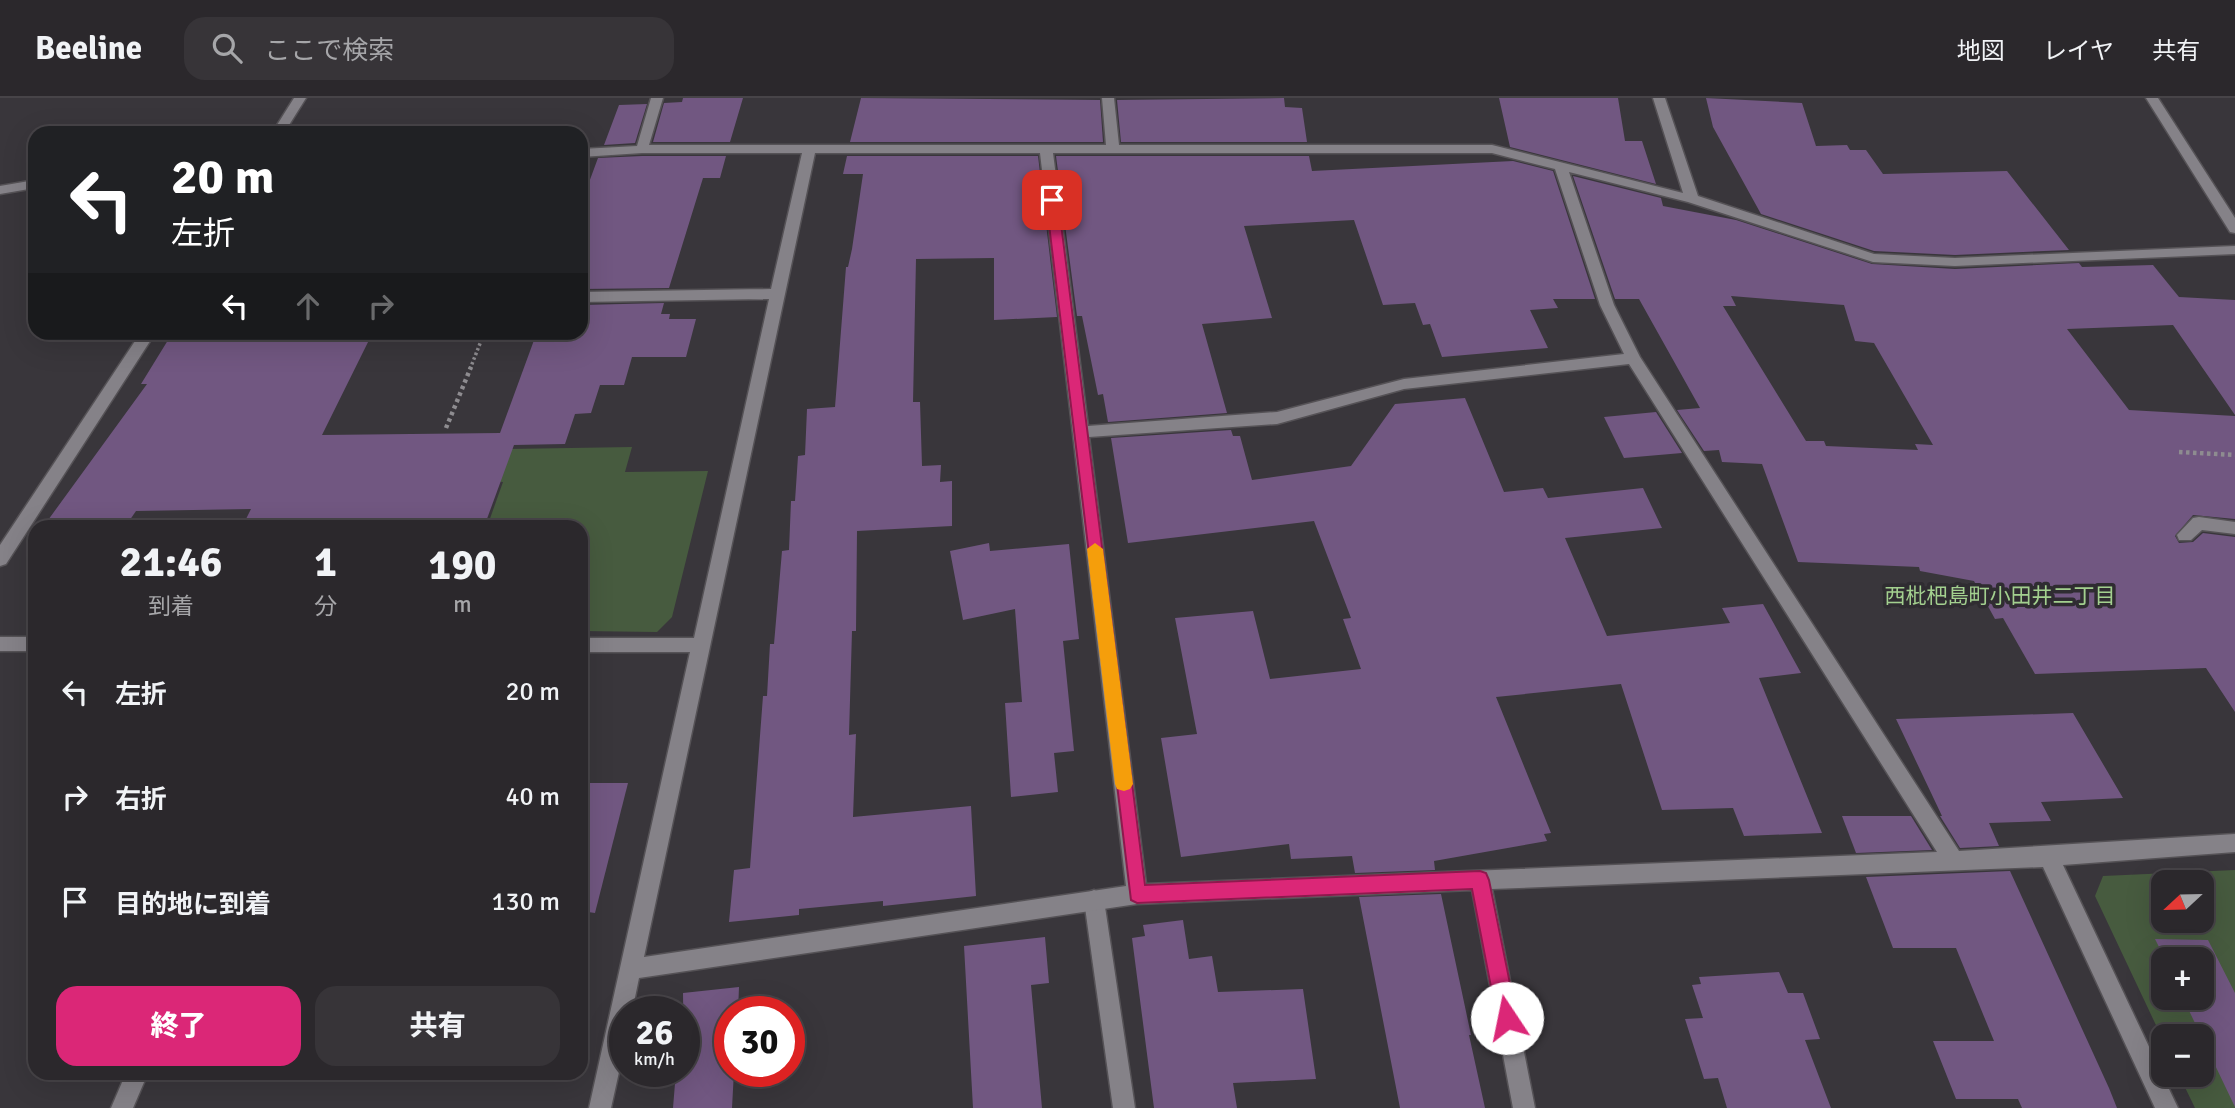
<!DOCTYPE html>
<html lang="ja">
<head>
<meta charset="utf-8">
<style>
	:root { --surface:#2b282c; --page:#373438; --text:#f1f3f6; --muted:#a6a6a9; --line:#474448; --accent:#db2777 }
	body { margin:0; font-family:Signika,"Noto Sans JP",sans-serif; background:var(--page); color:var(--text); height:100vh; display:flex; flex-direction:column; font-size:26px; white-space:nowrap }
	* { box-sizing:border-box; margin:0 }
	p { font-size:23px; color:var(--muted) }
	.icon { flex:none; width:38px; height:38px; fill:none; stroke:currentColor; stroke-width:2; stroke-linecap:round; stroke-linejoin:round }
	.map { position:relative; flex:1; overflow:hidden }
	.details { position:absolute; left:28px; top:422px; width:560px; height:560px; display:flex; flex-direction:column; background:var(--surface); border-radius:21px; box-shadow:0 7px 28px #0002,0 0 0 2px var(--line) }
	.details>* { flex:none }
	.hud { position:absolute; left:28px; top:28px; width:560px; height:214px; border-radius:21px; box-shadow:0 7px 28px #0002,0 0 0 2px var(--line); background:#202124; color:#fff; overflow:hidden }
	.needle { width:46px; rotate:248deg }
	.fabs { position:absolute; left:2151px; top:772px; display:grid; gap:14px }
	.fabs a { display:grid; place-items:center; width:63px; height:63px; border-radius:14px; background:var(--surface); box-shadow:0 7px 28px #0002,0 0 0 2px var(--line); font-size:35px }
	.speed { position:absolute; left:609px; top:898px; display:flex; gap:14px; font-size:35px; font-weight:700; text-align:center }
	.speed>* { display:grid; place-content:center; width:91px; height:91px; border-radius:50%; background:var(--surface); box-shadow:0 7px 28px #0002,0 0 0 2px var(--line); line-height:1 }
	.speed small { font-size:18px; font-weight:400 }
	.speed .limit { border:10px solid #d22; background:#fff; color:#111 }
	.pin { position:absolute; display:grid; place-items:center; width:60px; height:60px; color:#fff; margin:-30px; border-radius:14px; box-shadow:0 4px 10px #0006 }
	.me { position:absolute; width:77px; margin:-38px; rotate:349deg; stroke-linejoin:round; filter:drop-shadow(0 0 5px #0008) }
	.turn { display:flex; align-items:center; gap:24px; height:147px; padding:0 28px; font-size:32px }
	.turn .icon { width:91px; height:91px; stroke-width:2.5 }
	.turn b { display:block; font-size:49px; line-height:60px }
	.lanes { display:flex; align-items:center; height:66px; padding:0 28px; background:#0003; justify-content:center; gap:35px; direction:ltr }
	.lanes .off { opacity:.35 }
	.eta { display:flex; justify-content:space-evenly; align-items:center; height:119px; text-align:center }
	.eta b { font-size:42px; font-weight:800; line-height:49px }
	.action { display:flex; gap:14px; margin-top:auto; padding:14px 28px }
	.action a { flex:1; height:80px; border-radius:21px; background:var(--accent); color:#fff; font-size:28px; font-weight:800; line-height:80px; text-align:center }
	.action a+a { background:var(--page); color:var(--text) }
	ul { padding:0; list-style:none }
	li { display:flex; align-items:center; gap:21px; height:105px; padding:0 28px }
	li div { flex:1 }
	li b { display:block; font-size:26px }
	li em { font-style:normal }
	header { display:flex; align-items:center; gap:42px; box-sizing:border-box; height:98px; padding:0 35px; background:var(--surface); border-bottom:2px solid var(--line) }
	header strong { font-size:33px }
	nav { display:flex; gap:38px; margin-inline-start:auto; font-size:24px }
	.search { width:490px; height:63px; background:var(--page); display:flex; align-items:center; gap:18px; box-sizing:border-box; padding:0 24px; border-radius:21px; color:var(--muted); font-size:26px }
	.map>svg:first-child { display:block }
	.green { fill:#475b3f; fill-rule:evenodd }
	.building { fill:#715781; fill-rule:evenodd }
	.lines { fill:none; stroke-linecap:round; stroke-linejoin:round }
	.service-casing { stroke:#555256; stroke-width:3 }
	.minor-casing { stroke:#555256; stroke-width:3 }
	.path-far1 { stroke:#8e8c90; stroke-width:3.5; stroke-dasharray:2.5 2.5; stroke-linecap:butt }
	.path { stroke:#8e8c90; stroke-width:4.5; stroke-dasharray:3.5 3.5; stroke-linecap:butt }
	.service { fill:#858288; fill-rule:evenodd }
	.minor { fill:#858288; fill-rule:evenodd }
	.route { fill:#db2777; stroke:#8e194d; stroke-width:2 }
	.slow { fill:#f59e0b }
	.labels { text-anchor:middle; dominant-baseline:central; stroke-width:7; stroke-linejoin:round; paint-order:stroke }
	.neighbourhood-label { font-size:21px; fill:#a3d08f; stroke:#2f2c31 }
</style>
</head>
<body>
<header>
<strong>Beeline</strong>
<div class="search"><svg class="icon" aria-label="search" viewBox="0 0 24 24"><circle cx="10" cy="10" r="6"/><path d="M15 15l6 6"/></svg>ここで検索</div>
<nav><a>地図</a><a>レイヤ</a><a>共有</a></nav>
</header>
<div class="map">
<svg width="2235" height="1010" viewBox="0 0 2235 1010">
	<rect width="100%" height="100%" fill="#39363b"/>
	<g class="green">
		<path d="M632 349 625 374 708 373 672 519 657 534 581 533V429H487L503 384 494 383 506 351Z"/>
		<path d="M2235 772V1010H2195L2179 977 2202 976V938H2163V942L2095 798 2103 778ZM2163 784H2202V822H2163ZM2163 861H2202V900H2163Z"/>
	</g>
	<g class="building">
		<path d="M683 0H743L730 44H653L664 5 682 4Z"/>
		<path d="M861 0 1100 2 1103 44H850Z"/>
		<path d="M1284 0 1285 9 1302 10 1307 44H1121L1117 2Z"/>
		<path d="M1499 0H1618L1625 43H1642L1656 86 1510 49Z"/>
		<path d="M1706 0 1802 5 1816 48 1847 47 1850 52H1866L1883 76 2007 73 2069 152 1955 157 1874 153 1761 116 1713 29Z"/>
		<path d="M647 6 635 45 604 47 619 7Z"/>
		<path d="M642 58H726L720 80H703L669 190 581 191V106L598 60Z"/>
		<path d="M847 58H1038L1057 219 994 222V160L916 161 913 304H920L922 368 941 367 940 384 952 383V428L857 433 856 533H852L849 637 856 636 853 719 971 708 976 798 883 808V803L799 811V817L729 824 734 772 750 770 763 598H767L770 546H774L782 453 789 452 791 403H795L798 358 805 357 807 311 835 309 846 169H848L852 151 863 76H843Z"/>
		<path d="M1056 58H1309L1312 73 1513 63 1553 73 1595 201H1553L1558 210 1530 212 1548 250 1442 259 1430 226 1423 227 1415 205 1383 207 1354 122 1244 128 1272 220 1202 226 1227 315 1108 324 1103 296 1098 297 1082 218H1077Z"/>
		<path d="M1573 78 1661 100 1663 108 1736 122 1872 166 1955 171 2079 165 2082 169 2153 167 2179 199 2235 202V317L2173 227 2067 231 2129 312 2235 318V421L2193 417 2175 438 2179 445 2193 444 2203 435 2235 439V614L2206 570 2035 576 2003 520 1995 521 1974 483 1920 473 1919 469 1798 464 1762 366 1722 364 1719 352 1704 353 1677 312 1700 310 1639 201H1615ZM1731 198 1844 207 1855 243 1874 245 1933 347 1915 346 1918 352 1826 348 1824 343H1806L1723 208H1736Z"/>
		<path d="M664 205 661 216H670L669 221H696L686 259H632L624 287H600L591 315 575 316 565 346 514 347 484 429H242L251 411 136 413 125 429H43L147 286H141L173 234H373L322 337 500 335 537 234H581V207Z"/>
		<path d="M1465 300 1504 394 1543 390 1548 400 1643 390 1662 430 1565 440 1607 538 1730 525 1722 510 1763 506 1801 575 1759 580 1822 735 1744 738 1733 710 1662 712 1621 586 1496 599 1551 735 1544 736 1547 743 1434 763 1435 772 1355 775 1352 758 1291 761 1289 746 1181 759 1161 640 1197 636 1175 520 1253 513 1270 581 1361 571 1343 521 1351 520 1314 423 1128 445 1111 340 1231 332 1233 338H1240L1252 382 1351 368 1395 306Z"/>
		<path d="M1656 314 1682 355 1624 360 1604 319Z"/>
		<path d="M989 445 990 453 1069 446 1079 541 1063 543 1074 653 1054 655 1058 694 1011 699 1005 605 1022 604 1015 511 963 522 950 453Z"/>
		<path d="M2073 615 2123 700 2041 704 2051 723 1989 725 1999 748 1960 750 1940 718H1942L1896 621Z"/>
		<path d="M581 685H628L595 815 581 813Z"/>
		<path d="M1842 718H1911L1932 752 1856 755Z"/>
		<path d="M2010 773 2109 990 2117 1010H2022L2018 1001H1956L1933 943H1994L1956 850H1893L1866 779Z"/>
		<path d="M1441 796 1471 937H1469L1485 1010H1400L1359 799Z"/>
		<path d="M1183 822 1189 861 1212 858 1218 894 1303 891 1316 981 1233 985 1237 1010H1154L1132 840 1145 838 1143 827Z"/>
		<path d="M1045 839 1049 885 1031 887 1042 1010H973L964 848Z"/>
		<path d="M2155 841 2208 842 2235 895V1009L2183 900H2202V861H2165Z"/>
		<path d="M1779 874 1788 895H1803L1820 941 1805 942 1831 1010H1727L1718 980 1704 981 1685 921 1703 920 1692 887 1701 886 1699 879Z"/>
		<path d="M739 889 738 914H730V973H734L732 1010H673L676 973H684L683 895Z"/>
	</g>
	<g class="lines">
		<defs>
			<g id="service">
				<path d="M2199 419 2235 424V436L2202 432 2191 442H2179L2177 437 2193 420Z"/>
				<path d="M1094 792 1101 795 1104 802 1135 1010H1113L1084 802 1087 795Z"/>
			</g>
			<g id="minor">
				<path d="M294 0H306L284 35H272Z"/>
				<path d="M651 0H663L649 47H1106L1102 0H1114L1119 47H1492L1683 95 1653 0H1665L1698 98 1874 156 1955 160 2235 148V156L1955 168 1873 164 1688 104 1569 74 1614 207 1640 259 1959 753 2235 736V754L2063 767 2178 1010H2155L2043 769 1492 791 1535 1010H1513L1472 792 1137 806 639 880 632 914H625V947L611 1010H589L690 554H581V540H694L769 201 581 204V194L771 191 802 55H642L581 59V51L637 48ZM815 55H1040L1126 788 644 859ZM1053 55H1492L1555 71 1600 207 1624 256 1404 281 1277 314 1088 328ZM1629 266 1937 754 1146 786 1089 339 1277 326 1404 291Z"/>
				<path d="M2146 0H2158L2235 120V135L2230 134Z"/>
				<path d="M35 82V90L0 96V88Z"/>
				<path d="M141 234H156L6 466 0 468V447Z"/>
				<rect x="0" y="539" width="35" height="14"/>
				<path d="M126 975H148L133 1010H111Z"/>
			</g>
		</defs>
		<use href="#service" class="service-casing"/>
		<use href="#minor" class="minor-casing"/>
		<path class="path-far1" d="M470 271 483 238"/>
		<g class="path">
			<path d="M446 330 471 269"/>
			<path d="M2179 354 2235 357"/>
		</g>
		<use href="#service" class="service"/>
		<use href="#minor" class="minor"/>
	</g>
	<path class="route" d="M1052 99 1058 102 1145 787 1480 773 1486 775 1489 782 1517 920 1514 927 1507 930 1500 927 1497 920 1472 791 1137 805 1131 802 1046 102Z"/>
	<path class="slow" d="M1095 445 1103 451 1133 686 1130 691 1124 693 1117 691 1115 686 1087 451Z"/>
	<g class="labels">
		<g class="neighbourhood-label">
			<text x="2000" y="498">西枇杷島町小田井二丁目</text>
		</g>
	</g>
</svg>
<div class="fabs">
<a><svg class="needle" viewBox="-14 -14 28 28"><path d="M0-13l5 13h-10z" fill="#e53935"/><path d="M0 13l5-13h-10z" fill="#a6a6a9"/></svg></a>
<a>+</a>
<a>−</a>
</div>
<div class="speed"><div>26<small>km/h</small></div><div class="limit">30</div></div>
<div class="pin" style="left:1052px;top:102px;background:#d93025"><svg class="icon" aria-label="arrive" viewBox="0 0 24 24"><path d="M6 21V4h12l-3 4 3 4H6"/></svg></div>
<svg class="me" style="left:1507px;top:920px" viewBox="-20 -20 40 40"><circle r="19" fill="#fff"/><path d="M0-13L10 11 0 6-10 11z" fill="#db2777"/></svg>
<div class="hud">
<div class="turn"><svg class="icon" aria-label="left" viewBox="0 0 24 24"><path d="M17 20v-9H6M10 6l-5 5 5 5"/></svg><div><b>20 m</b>左折</div></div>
<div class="lanes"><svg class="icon" aria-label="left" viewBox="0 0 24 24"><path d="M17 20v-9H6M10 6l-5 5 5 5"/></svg><svg class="icon off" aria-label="ahead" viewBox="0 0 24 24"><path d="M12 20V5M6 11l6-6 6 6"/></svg><svg class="icon off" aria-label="right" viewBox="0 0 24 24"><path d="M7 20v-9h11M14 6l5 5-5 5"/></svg></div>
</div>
<section class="details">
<div class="eta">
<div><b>21:46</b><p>到着</p></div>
<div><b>1</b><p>分</p></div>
<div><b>190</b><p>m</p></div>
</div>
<ul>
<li><svg class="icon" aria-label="left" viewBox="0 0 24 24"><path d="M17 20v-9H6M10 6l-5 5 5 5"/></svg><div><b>左折</b></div><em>20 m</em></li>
<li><svg class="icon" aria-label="right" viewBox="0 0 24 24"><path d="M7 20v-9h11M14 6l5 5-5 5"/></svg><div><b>右折</b></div><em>40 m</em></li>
<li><svg class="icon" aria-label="arrive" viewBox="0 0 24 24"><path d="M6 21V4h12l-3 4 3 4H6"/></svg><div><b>目的地に到着</b></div><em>130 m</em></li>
</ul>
<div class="action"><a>終了</a><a>共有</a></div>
</section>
</div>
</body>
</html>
